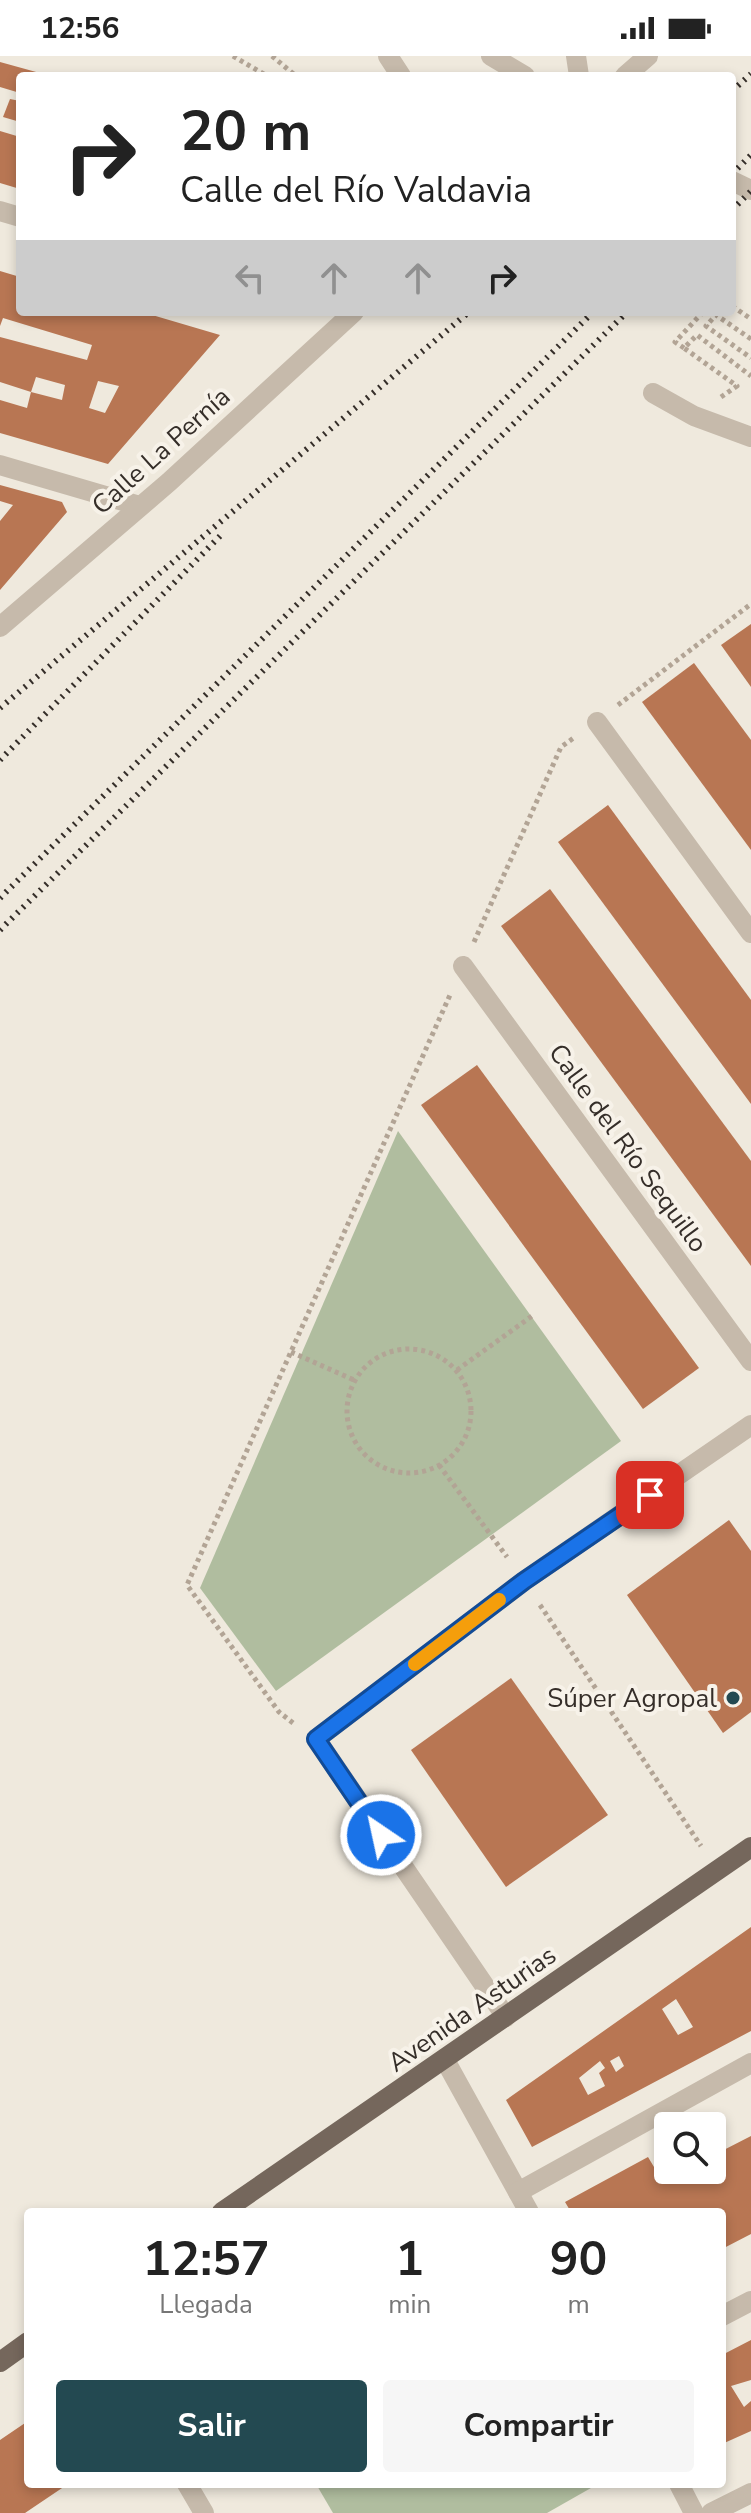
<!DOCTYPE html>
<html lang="es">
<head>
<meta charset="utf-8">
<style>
	:root { --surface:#fff; --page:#f6f6f6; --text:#222; --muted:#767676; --accent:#234951 }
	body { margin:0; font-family:"Nunito Sans",sans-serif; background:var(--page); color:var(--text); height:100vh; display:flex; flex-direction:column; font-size:30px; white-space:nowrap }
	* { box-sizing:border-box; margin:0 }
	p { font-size:26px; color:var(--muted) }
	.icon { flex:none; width:44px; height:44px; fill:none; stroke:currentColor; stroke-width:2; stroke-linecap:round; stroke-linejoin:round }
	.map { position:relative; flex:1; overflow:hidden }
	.panel { position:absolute; left:24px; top:2152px; width:702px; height:280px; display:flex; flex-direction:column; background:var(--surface); border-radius:8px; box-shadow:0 4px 12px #0003 }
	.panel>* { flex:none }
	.guide { position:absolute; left:16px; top:16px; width:720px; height:244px; border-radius:8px; box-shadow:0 4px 12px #0003; background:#fff; color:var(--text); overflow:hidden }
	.tools { position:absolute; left:654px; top:2056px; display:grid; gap:16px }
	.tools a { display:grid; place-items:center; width:72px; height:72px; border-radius:8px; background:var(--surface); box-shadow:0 4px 12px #0003; font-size:40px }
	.pin { position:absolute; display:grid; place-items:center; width:68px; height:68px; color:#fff; margin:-34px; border-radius:16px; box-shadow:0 4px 12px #0006 }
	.me { position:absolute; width:88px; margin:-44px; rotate:326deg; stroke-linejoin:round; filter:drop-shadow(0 0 6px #0008) }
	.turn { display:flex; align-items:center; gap:28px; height:168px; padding:0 32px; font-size:36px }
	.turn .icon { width:104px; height:104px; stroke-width:2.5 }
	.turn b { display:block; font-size:56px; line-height:68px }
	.lanes { display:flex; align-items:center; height:76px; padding:0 32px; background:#0003; justify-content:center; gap:40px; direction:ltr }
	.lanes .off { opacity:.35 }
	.eta { display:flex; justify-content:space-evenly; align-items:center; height:136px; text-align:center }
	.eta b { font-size:48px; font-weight:700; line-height:56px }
	.action { display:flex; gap:16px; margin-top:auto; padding:16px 32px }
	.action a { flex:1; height:92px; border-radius:8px; background:var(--accent); color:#fff; font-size:32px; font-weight:700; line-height:92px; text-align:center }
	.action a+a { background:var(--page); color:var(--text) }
	.status { display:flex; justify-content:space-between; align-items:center; height:56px; padding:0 40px; background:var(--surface); direction:ltr }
	.status svg { height:22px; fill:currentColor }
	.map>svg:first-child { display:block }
	.green { fill:#b0bd9f }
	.building { fill:#b87653; fill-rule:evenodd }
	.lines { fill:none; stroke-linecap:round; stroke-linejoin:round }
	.path { stroke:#b2a495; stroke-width:5; stroke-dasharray:4 4; stroke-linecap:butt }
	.street { stroke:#c6baab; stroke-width:20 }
	.primary { stroke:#75675c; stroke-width:20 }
	.rail { stroke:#352e29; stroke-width:6; stroke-dasharray:2 6; stroke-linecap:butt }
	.route-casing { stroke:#114b97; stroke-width:20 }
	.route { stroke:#1a73e8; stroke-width:14 }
	.slow { stroke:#f59e0b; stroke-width:14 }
	.poi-dot { fill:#234951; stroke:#f7f2e9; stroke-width:3 }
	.labels { text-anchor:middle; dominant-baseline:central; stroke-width:8; stroke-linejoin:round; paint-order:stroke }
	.street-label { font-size:26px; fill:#352e29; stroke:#f7f2e9 }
	.poi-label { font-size:26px; fill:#352e29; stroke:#f7f2e9; text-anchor:end }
</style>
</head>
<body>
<div class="status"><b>12:56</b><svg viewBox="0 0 49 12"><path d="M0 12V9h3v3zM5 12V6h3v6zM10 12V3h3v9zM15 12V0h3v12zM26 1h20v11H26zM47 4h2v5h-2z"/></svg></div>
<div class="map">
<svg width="751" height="2457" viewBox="0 0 751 2457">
	<rect width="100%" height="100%" fill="#efe9dd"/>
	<g class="green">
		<path d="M398 1075 621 1385 276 1635 200 1532Z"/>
		<path d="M316 2428H598L547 2457H333Z"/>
	</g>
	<g class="building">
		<path d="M0 6 47 19V20H20V37L0 31Z"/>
		<path d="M10 43 20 45V66L3 61Z"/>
		<path d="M0 75 20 81V133L0 127Z"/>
		<path d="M0 215 20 221V256H142L220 279 108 408 0 377V344L27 352 31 336 62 344 65 329 36 321 31 336 0 326V281L87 304 92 289 3 262 0 270ZM98 325 119 330 105 357 89 352Z"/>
		<path d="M0 429 62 446 67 456 0 534V465L13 449 0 445Z"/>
		<path d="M751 568V631L721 589Z"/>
		<path d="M694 607 751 684V794L642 646Z"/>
		<path d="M608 749 751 944V1048L558 786Z"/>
		<path d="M550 833 751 1105V1210L501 870Z"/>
		<path d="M477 1009 699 1312 643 1353 421 1049Z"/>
		<path d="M729 1464 751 1495V1656L723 1677 627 1539Z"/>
		<path d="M511 1622 608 1759 506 1831 411 1694Z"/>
		<path d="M751 1871V1975L532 2091 506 2044ZM676 1943 693 1971 678 1979 662 1953ZM619 2000 624 2010 616 2016 610 2005ZM600 2005 605 2012 599 2017 605 2030 588 2039 579 2022Z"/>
		<path d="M751 2080V2178L722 2193V2156H571L565 2146 648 2101 663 2126 686 2114H712V2100Z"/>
		<path d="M751 2284V2324L731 2330 744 2351 751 2345V2375L722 2388V2299Z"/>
		<path d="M28 2365V2428H68L25 2457H0V2384Z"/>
	</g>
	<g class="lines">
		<g class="path">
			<path d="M233 0 267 20"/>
			<path d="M272 0 296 20"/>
			<path d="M732 250 751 263"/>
			<path d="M751 283 716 259 706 270 751 302"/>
			<path d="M684 292 675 286 703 256"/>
			<path d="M721 341 737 330 684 292 697 279 751 320"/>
			<path d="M618 649 751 548"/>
			<path d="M474 886 561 691 575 681"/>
			<circle cx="409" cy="1355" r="62"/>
			<path d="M291 1296 354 1324"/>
			<path d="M457 1314 532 1260"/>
			<path d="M439 1409 507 1501"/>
			<path d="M540 1549 701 1790"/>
			<path d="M293 1667 279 1656 187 1529 450 939"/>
		</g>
		<g class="street">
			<path d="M388 0 401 20"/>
			<path d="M491 0 525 20"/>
			<path d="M576 0 579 20"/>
			<path d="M625 20 648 0"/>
			<path d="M732 125 751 134"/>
			<path d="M0 155 20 161"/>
			<path d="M653 337 694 360 751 381"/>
			<path d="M0 409 140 450"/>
			<path d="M0 571 169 426 354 256"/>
			<path d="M597 666 751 877"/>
			<path d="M463 910 751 1305"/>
			<path d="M506 1961 316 1683 524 1525 751 1369"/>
			<path d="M445 2004 529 2156"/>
			<path d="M518 2136 751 2007"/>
			<path d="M722 2260 751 2245"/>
			<path d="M187 2428 204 2457"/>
			<path d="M679 2428 694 2457"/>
			<path d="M711 2457 751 2437"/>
		</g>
		<g class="primary">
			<path d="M222 2156 751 1791"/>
			<path d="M0 2306 28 2286"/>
		</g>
		<g class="rail">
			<path d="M732 35 751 18"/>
			<path d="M732 118 751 99"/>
			<path d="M732 154 751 135"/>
			<path d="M0 652 469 256"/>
			<path d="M0 704 224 476"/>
			<path d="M0 842 593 256"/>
			<path d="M0 874 627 256"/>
		</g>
	</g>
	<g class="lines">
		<defs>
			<path id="route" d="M381 1779 316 1683 524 1525 650 1439"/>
		</defs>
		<use href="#route" class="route-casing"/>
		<use href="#route" class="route"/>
		<path class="slow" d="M415 1608 499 1544"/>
	</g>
	<circle class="poi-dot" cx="733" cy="1642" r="8"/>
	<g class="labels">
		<g class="street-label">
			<text transform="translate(161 395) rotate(-42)">Calle La Pernía</text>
			<text transform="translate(628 1092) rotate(54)">Calle del Río Sequillo</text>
			<text transform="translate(472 1953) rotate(-35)">Avenida Asturias</text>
		</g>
		<g class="poi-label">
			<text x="717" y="1642">Súper Agropal</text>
		</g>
	</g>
</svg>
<div class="tools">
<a><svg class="icon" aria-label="search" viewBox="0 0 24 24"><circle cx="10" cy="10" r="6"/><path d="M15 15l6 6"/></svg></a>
</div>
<div class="pin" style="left:650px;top:1439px;background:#d93025"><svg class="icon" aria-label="arrive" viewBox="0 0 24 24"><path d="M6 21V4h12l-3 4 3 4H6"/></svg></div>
<svg class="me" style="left:381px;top:1779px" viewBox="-20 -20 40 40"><circle r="17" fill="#1a73e8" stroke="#fff" stroke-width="3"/><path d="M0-11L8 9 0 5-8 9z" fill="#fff"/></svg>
<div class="guide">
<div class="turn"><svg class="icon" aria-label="right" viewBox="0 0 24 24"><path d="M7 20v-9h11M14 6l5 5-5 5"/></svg><div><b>20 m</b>Calle del Río Valdavia</div></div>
<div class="lanes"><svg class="icon off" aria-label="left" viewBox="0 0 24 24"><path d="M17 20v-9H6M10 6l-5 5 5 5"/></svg><svg class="icon off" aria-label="ahead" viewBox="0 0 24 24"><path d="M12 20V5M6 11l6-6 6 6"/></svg><svg class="icon off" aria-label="ahead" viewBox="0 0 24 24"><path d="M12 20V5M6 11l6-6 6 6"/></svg><svg class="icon" aria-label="right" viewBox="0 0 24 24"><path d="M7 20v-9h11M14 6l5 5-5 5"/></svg></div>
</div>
<section class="panel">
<div class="eta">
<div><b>12:57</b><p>Llegada</p></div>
<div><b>1</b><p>min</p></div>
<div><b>90</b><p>m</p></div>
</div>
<div class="action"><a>Salir</a><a>Compartir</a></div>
</section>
</div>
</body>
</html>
